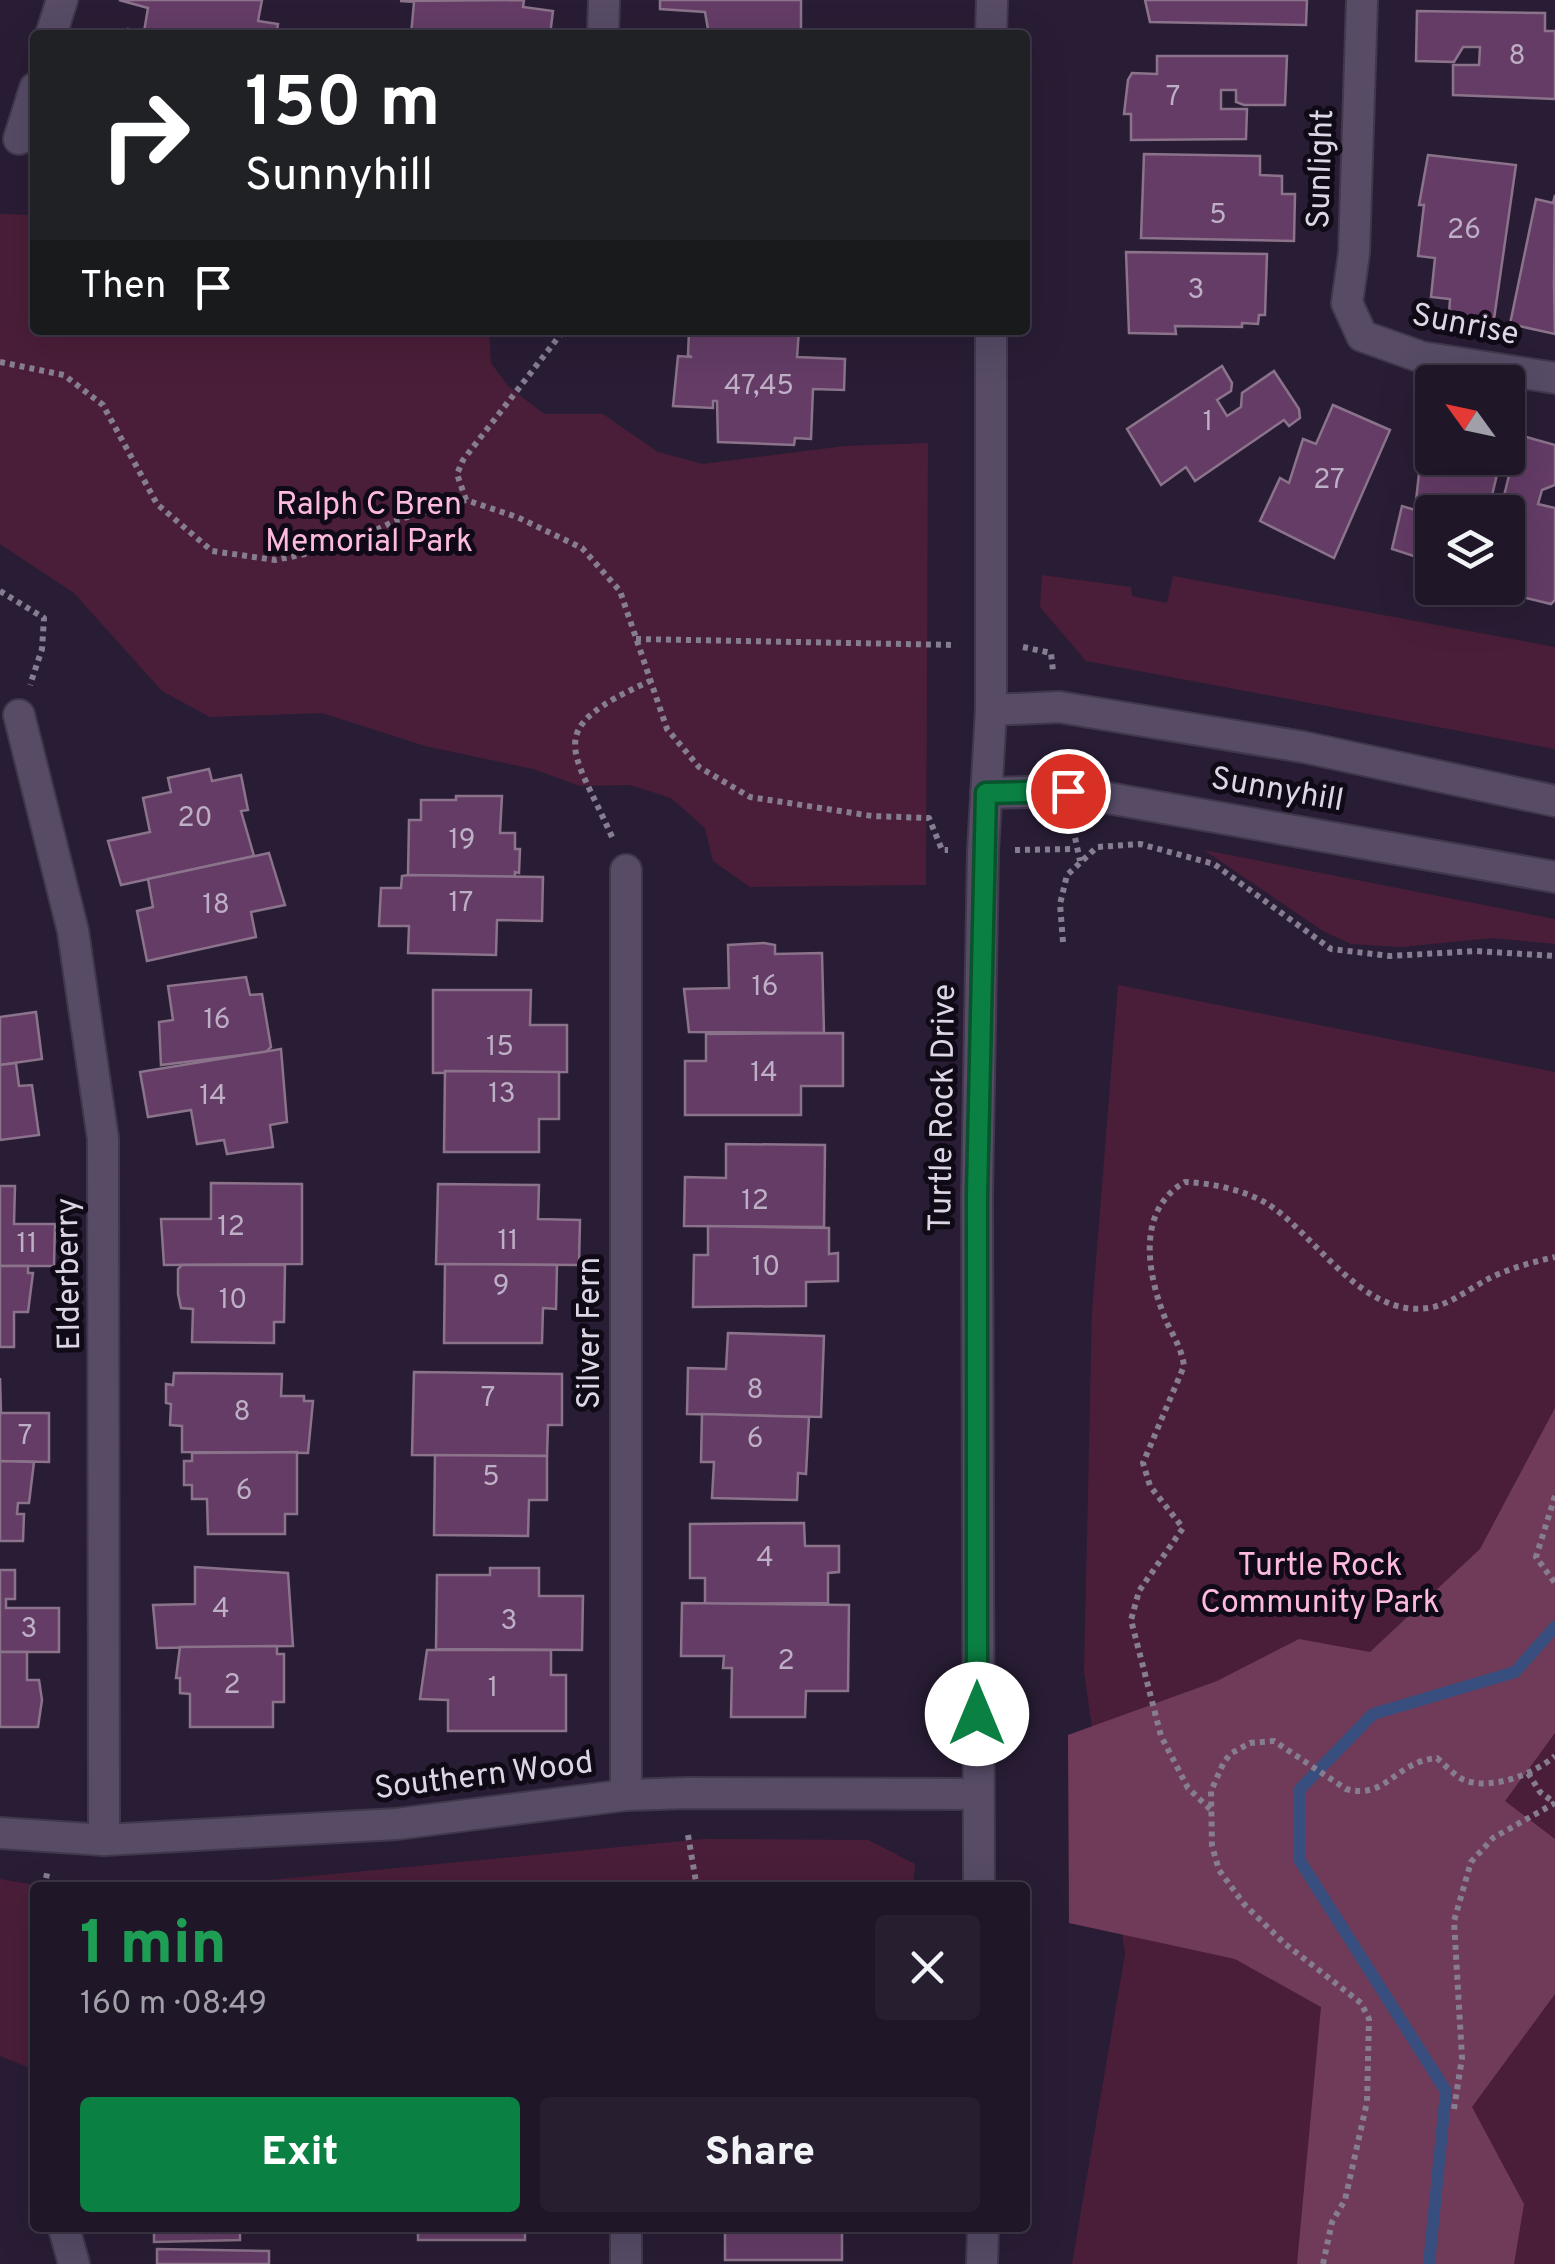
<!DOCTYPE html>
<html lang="en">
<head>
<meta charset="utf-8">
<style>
	:root { --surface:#1f1628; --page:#271f30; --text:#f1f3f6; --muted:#a19fa8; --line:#3c3545; --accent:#0b8043 }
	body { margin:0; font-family:Overpass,sans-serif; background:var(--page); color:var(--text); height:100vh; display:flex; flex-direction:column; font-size:38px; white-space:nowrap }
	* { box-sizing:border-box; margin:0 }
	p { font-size:32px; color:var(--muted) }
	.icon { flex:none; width:55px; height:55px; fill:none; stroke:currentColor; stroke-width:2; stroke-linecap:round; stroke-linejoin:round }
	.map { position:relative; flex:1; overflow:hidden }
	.side { position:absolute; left:30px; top:1882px; width:1000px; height:350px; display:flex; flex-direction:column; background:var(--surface); border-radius:10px; box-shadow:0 10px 40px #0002,0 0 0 2px var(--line) }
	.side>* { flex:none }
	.top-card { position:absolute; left:30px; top:30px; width:1000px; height:305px; border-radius:10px; box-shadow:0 10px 40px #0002,0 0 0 2px var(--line); background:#202124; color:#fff; overflow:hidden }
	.needle { width:65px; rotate:303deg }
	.tools { position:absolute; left:1415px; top:365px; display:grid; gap:20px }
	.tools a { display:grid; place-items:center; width:110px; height:110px; border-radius:10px; background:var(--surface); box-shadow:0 10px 40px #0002,0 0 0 2px var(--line); font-size:50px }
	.pin { position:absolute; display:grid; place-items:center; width:85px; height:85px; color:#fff; margin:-42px; border:5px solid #fff; border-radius:50%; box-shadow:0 2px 10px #0007 }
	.me { position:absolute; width:110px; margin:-55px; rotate:0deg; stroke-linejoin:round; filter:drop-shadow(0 0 8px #0008) }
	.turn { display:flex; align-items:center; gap:35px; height:210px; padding:0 50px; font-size:45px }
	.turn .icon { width:130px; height:130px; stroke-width:2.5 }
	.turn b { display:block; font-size:70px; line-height:85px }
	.then { display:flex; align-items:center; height:95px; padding:0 50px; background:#0003; gap:20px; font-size:38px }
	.round { display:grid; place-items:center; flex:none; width:105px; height:105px; border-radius:10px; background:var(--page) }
	.summary { display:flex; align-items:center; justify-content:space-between; height:170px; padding:0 50px }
	h1 { font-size:60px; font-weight:800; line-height:75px; color:#1e9e55 }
	.button { display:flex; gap:20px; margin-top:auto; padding:20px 50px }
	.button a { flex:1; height:115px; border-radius:10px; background:var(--accent); color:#fff; font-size:40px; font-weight:800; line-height:115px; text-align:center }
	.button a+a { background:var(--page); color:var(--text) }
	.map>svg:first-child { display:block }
	.green { fill:#4a1e38 }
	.forest { fill:#703b59 }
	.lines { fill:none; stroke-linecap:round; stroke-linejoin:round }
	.stream { stroke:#384e7e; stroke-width:12 }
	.building { fill:#643c66; stroke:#8b738b; stroke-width:2.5 }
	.minor-casing { stroke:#41384c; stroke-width:34 }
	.path { stroke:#867d91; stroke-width:6; stroke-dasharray:5 5; stroke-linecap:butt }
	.minor { stroke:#574b66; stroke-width:30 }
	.route-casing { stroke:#07532c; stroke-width:25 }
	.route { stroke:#0b8043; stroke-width:18 }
	.labels { text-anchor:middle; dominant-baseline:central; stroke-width:10; stroke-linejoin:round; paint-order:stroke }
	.number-label { font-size:28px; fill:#bdafc5 }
	.street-label { font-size:32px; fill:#dbd5e5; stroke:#0f0a15 }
	.park-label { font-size:32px; fill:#feb9de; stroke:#0f0a15 }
</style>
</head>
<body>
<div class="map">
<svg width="1555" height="2264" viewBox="0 0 1555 2264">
	<rect width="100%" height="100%" fill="#291d35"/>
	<g class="green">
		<path d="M0 214 35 215V330H226L257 337 258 330H489L491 363 508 386 544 414H603L658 452 703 464 845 446 928 443 926 885 750 887 713 861 705 828 671 798 630 785 580 786 533 769 425 746 322 713 210 717 162 691 74 593 0 544Z"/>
		<path d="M1042 575 1131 587 1132 596 1167 603 1173 576 1555 647V749L1086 661 1040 607Z"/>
		<path d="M1204 850 1555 919V944L1493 938 1401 947 1351 944 1323 931Z"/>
		<path d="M1118 985 1555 1072V2264H1072L1125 1954 1084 1672 1092 1311Z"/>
		<path d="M704 1839 868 1840 915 1864 913 1887H195Z"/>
		<path d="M0 1879 47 1887 35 1888V2070L0 2056Z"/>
	</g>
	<path class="forest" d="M1555 1408V1733L1505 1801 1555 1839V1994L1472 2107 1524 2204 1514 2264H1297L1321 2007 1235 1959 1069 1923 1068 1735 1217 1681 1299 1639 1370 1652 1480 1549Z"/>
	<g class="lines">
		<path class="stream" d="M1429 2264 1446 2091 1300 1861V1789L1373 1714 1515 1672 1555 1627"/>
	</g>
	<g class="building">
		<path d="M119 0H262L258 21 278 24 276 35H127L128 29 144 32 148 8Z"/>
		<path d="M524 0 523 7 553 11 550 35H411L414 2 400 1Z"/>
		<path d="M660 0H801V35H709L705 12 660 9Z"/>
		<path d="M1145 0H1307L1306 25 1150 22Z"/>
		<path d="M1417 11 1545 13V31H1555V99L1453 95V65H1479L1480 47H1463L1454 62 1416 61Z"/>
		<path d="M1157 56H1287L1285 105H1244L1236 102V90H1221V109H1247L1246 139 1131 140V114H1124L1128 80 1132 73 1157 74Z"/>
		<path d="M1144 154 1260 156V175L1282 176V194H1295L1294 241 1141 238Z"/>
		<path d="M1428 155 1516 165 1494 319 1449 314 1450 299 1431 297 1435 258 1418 256 1424 205H1419Z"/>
		<path d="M1555 195 1554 284 1555 334 1510 324 1536 199 1553 203Z"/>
		<path d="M1126 252 1267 254 1265 315H1259L1258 324 1242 323V327L1175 326 1176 334 1129 333Z"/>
		<path d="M799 330 797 357 845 359 844 390 813 389 811 439 795 438 794 445 718 442 717 401H713V408L673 406 678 356 692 357 688 355 689 332Z"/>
		<path d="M1222 366 1232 383 1231 391 1217 400 1227 416 1241 407 1242 393 1274 371 1299 409 1300 418 1289 426 1284 420 1195 481 1186 467 1161 485 1127 429Z"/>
		<path d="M1333 405 1390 430 1334 558 1260 521 1280 478 1289 483 1303 439 1316 444Z"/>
		<path d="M1519 435 1555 445V485L1542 490 1538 504 1555 508V600L1551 604 1505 593 1508 512H1500Z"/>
		<path d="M1436 458H1501L1488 512H1432V562L1392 549 1402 506 1415 510 1420 464 1434 467Z"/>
		<path d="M209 769 212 781 241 775 248 810 241 811 254 856 121 885 108 841 150 832 143 798 171 792 168 778Z"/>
		<path d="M456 796H502L500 833H515V849H520L519 873 515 872V877L408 875 409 820H421V800H456Z"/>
		<path d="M269 853 285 905 251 912 256 937 147 961 137 911 153 907 148 879Z"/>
		<path d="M408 875 543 877 542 921 497 920 496 955 408 953 409 926H379L381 888H401L402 876Z"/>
		<path d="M764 943 775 945V954L822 953 824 1033 689 1032 684 989 729 988 728 945Z"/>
		<path d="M246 977 250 995 262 994 271 1047 266 1052 161 1065 159 1022 173 1020 168 986Z"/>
		<path d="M433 990H531L530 1025H567V1072L433 1073Z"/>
		<path d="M36 1012 42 1059 0 1065V1017Z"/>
		<path d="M843 1033V1086H801V1115H685V1061H706V1034Z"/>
		<path d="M281 1049 287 1122 270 1125 273 1147 227 1154 224 1140 197 1144 191 1110 148 1117 140 1072Z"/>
		<path d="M16 1063 19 1086 32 1085 39 1135 0 1140V1065Z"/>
		<path d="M445 1071 559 1072V1119H539V1152H444Z"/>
		<path d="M726 1144 825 1145 824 1227 684 1226 685 1177 726 1178Z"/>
		<path d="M211 1183 302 1184V1264L164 1265 161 1219H211Z"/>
		<path d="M438 1184 539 1185 538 1219 580 1220 579 1265 436 1264Z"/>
		<path d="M0 1186H15L14 1224H55L54 1266H0Z"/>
		<path d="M708 1226 829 1228V1254L838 1253V1281L806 1282V1306L693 1307 694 1255H708Z"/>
		<path d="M445 1264 557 1265 556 1309 543 1308 542 1343H444Z"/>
		<path d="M182 1265H285L284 1322H274V1343L192 1342 193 1309 181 1308 178 1294V1269Z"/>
		<path d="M0 1266H28V1273H33L28 1312H14V1347H0Z"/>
		<path d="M728 1333 824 1336 821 1417 687 1414 688 1368 726 1369Z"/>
		<path d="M414 1372 562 1374V1425H548L547 1456 412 1455Z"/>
		<path d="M174 1373 282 1374 281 1396H304V1401H313L308 1453 182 1452V1426L170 1425 171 1404 166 1403V1384L173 1385Z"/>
		<path d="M0 1378 1 1413H49V1462L0 1461Z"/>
		<path d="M702 1414 809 1417 806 1474 798 1473 797 1500 712 1498 714 1462H701Z"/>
		<path d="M297 1452V1514H285V1534H208L207 1499H192V1485H184V1461H192V1453Z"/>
		<path d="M435 1455 547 1456V1500H529L528 1536 434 1535Z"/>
		<path d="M0 1461 34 1462 29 1503H18L17 1514H24L23 1541H0Z"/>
		<path d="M804 1523 805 1546H839V1572L828 1573V1603L705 1604V1578H690V1524Z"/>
		<path d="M195 1567 288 1573 293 1646 157 1648 153 1605 195 1604Z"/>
		<path d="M490 1568H539V1596H583L582 1650 436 1649 437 1575H490Z"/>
		<path d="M0 1570H15V1599H6V1608H59V1652H0Z"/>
		<path d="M682 1603 849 1605 848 1691H806L805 1717H731L732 1668H723L724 1656H681Z"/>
		<path d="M277 1646V1654H284V1702H273V1727H190V1694L180 1693V1678H176L180 1647Z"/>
		<path d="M427 1650H551V1675H566V1731H448V1700L420 1699Z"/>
		<path d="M0 1652H27V1680H39L42 1700 38 1727H0Z"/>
		<path d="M154 2228H240V2240L154 2242Z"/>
		<rect x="418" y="2228" width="107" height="12"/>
		<rect x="725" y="2228" width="117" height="32"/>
		<path d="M157 2249 269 2251V2264H157Z"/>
	</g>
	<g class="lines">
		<defs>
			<g id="minor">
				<path d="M1362 0 1354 253 1347 303 1362 336 1421 357 1555 378"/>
				<path d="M51 35 62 0"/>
				<path d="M603 35 604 0"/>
				<path d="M991 35 992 0"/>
				<path d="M19 139 35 88"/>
				<path d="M991 710 1059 707 1303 747 1555 801"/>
				<path d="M19 715 73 931 103 1139 104 1840"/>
				<path d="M986 793 1068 791 1555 877"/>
				<path d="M626 870V1795"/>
				<path d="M0 1833 104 1840 397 1824 626 1795 688 1793 977 1794"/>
				<path d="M979 1888 977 1194 983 851 991 710V330"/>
				<path d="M64 2228 74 2264"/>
				<path d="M626 2228V2264"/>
				<path d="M982 2264 983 2228"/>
			</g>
		</defs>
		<use href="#minor" class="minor-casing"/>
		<g class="path">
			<path d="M0 362 64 375 103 405 157 504 212 551 275 560 340 547 397 520 466 500 517 517 582 548 620 591 667 729 699 767 750 797 872 816 929 818 942 850H948"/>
			<path d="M466 500 457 474 463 460 564 330"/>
			<path d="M0 591 44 618 42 649 30 685"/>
			<path d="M636 639 956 645"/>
			<path d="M1023 647 1051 653 1053 671"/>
			<path d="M1073 828 1080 861"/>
			<path d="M612 837C572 746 541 730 650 681"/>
			<path d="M1015 850 1075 849"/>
			<path d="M1063 942 1060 904 1067 875 1097 847 1140 844 1214 864 1331 949 1390 956 1476 951 1555 956"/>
			<path d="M1555 1496 1536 1557 1555 1583"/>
			<path d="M1210 1809 1188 1788 1161 1736 1131 1620 1139 1591 1183 1528 1150 1486 1143 1463 1184 1366C1182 1350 1174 1337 1167 1323 1148 1278 1134 1211 1185 1182 1211 1183 1244 1190 1266 1203 1314 1232 1361 1318 1428 1308 1450 1305 1470 1288 1490 1278 1510 1268 1533 1262 1555 1257"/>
			<path d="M688 1835 697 1888"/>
			<path d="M44 1888 48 1869"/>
			<path d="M1454 2109 1462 2058 1454 1921 1471 1862 1493 1838 1555 1803 1540 1792 1528 1773"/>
			<path d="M1323 2264 1332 2222 1345 2200 1367 2102 1369 2019 1361 2003 1284 1943 1244 1904 1219 1870 1212 1846 1211 1791 1223 1764 1230 1754 1250 1743 1274 1741 1346 1789C1387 1800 1394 1762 1437 1758 1445 1765 1453 1774 1462 1779 1489 1792 1534 1774 1555 1756"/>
		</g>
		<use href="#minor" class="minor"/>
	</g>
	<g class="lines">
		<defs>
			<path id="route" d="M977 1714V1194L986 793 1068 791"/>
		</defs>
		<use href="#route" class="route-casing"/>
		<use href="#route" class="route"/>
	</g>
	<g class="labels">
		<g class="number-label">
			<text x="1517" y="57">8</text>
			<text x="1173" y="98">7</text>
			<text x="1218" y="216">5</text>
			<text x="1464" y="231">26</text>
			<text x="1196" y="291">3</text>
			<text x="759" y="387">47,45</text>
			<text x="1208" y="423">1</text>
			<text x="1329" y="481">27</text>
			<text x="195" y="819">20</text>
			<text x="462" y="841">19</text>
			<text x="461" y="904">17</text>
			<text x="216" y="906">18</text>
			<text x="765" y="988">16</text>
			<text x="217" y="1021">16</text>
			<text x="500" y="1048">15</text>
			<text x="764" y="1074">14</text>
			<text x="502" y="1095">13</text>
			<text x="213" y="1097">14</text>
			<text x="755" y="1202">12</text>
			<text x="231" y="1228">12</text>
			<text x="508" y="1242">11</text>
			<text x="27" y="1245">11</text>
			<text x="766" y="1268">10</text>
			<text x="501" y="1287">9</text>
			<text x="233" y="1301">10</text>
			<text x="755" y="1391">8</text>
			<text x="488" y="1399">7</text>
			<text x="242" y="1413">8</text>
			<text x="25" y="1437">7</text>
			<text x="755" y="1440">6</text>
			<text x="491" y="1478">5</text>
			<text x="244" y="1492">6</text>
			<text x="765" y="1559">4</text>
			<text x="221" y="1610">4</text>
			<text x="509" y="1622">3</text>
			<text x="29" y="1630">3</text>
			<text x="786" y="1662">2</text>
			<text x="232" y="1686">2</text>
			<text x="493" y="1689">1</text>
		</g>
		<g class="street-label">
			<text transform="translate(1322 169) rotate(-88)">Sunlight</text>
			<text transform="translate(1465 326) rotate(11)">Sunrise</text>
			<text transform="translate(1277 791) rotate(10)">Sunnyhill</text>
			<text transform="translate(944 1108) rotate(-89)">Turtle Rock Drive</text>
			<text transform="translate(70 1274) rotate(-91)">Elderberry</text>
			<text transform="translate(591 1333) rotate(-90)">Silver Fern</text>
			<text transform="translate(484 1777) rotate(-7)">Southern Wood</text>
		</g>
		<g class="park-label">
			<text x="369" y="506">Ralph C Bren<tspan x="369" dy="37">Memorial Park</tspan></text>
			<text x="1320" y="1567">Turtle Rock<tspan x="1320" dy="37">Community Park</tspan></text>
		</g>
	</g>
</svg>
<div class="tools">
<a><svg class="needle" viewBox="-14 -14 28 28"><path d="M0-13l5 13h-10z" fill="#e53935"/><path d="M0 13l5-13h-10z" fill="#a19fa8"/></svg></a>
<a><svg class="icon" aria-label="layers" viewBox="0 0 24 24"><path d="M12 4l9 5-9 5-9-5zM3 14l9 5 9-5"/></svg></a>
</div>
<div class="pin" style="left:1068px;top:791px;background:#d93025"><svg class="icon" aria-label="arrive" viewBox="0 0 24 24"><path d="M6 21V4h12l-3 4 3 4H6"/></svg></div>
<svg class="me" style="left:977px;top:1714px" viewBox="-20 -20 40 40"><circle r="19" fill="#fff"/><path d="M0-13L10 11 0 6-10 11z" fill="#0b8043"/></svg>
<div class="top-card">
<div class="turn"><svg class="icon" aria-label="right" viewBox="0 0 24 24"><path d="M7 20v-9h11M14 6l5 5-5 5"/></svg><div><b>150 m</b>Sunnyhill</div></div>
<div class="then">Then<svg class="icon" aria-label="arrive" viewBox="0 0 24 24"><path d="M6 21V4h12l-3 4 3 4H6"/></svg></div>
</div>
<section class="side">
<div class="summary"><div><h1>1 min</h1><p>160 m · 08:49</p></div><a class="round"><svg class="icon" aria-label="close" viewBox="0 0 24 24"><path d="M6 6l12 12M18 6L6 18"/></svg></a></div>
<div class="button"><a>Exit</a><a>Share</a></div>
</section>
</div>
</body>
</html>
